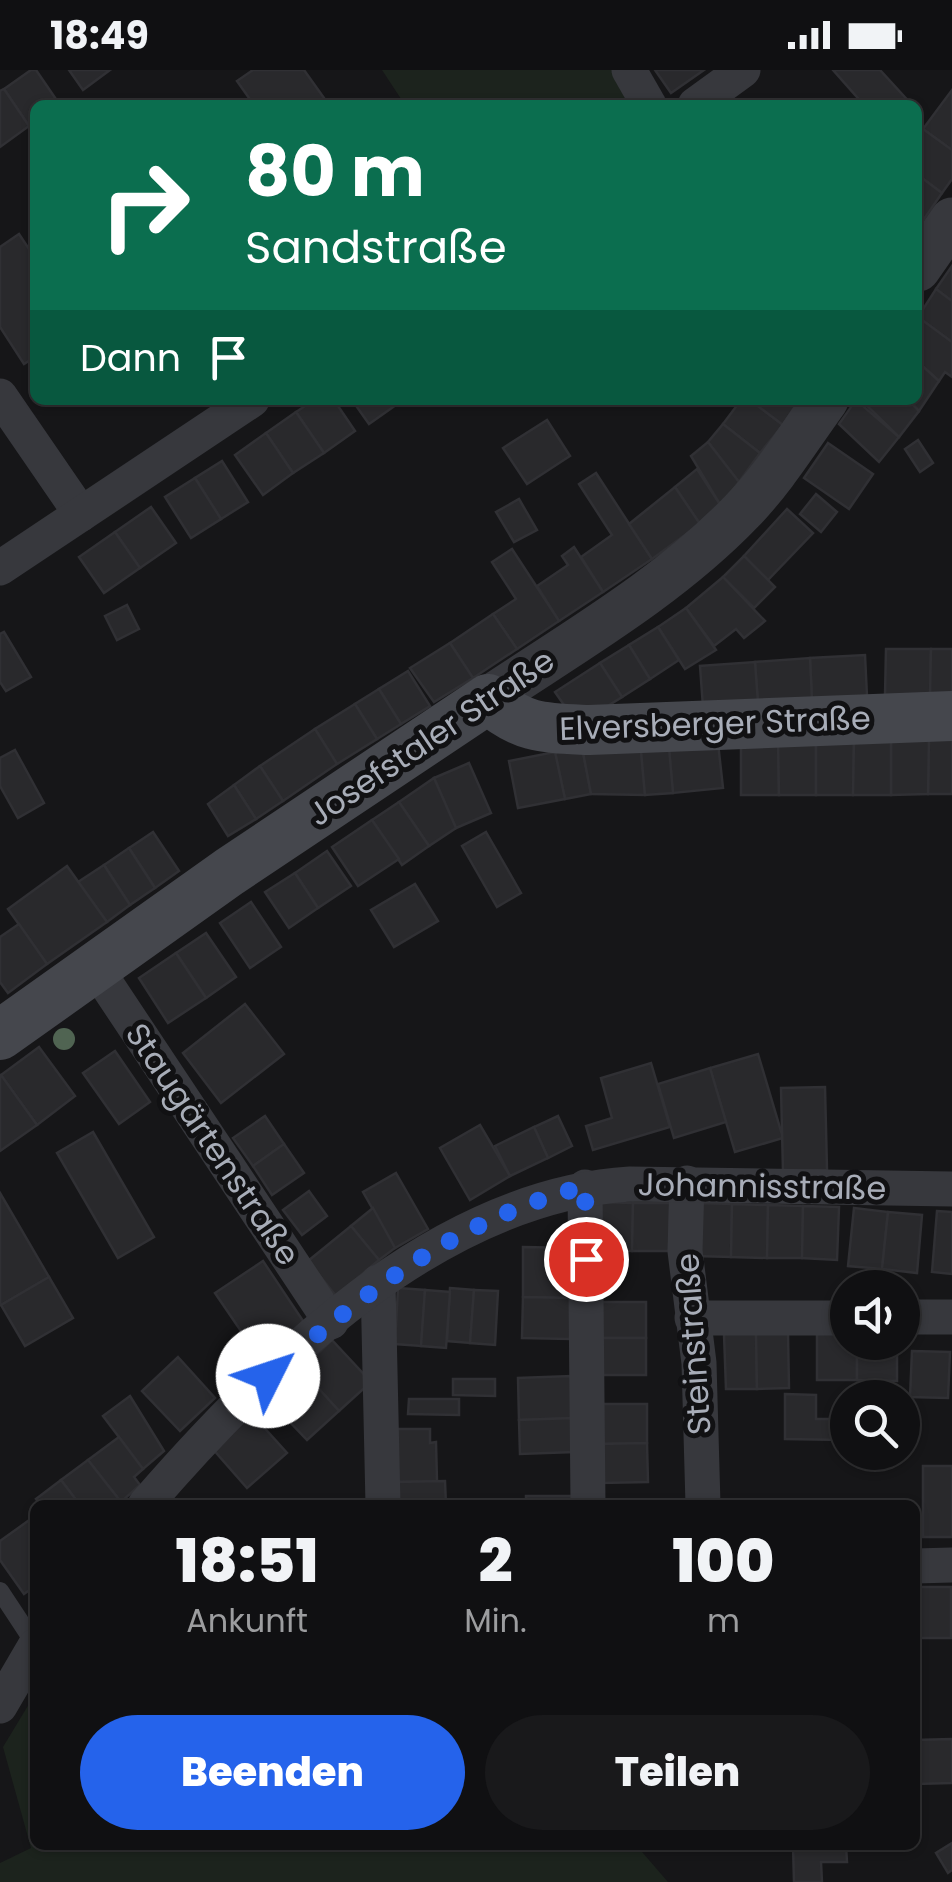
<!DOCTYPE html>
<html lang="de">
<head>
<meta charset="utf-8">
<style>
	:root { --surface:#101012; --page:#19191b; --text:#f1f3f6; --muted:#9c9d9f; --line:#303032; --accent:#2563eb }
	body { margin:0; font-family:Poppins,sans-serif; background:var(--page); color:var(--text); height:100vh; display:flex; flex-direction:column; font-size:38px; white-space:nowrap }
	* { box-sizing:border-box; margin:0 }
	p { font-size:32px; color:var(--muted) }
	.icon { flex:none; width:55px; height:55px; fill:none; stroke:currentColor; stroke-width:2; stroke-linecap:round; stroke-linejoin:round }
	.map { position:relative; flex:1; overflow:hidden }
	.sheet { position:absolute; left:30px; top:1430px; width:890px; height:350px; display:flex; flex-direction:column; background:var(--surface); border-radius:15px; box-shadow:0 2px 8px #0004,0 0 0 2px var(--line) }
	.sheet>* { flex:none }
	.hud { position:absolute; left:30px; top:30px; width:892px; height:305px; border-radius:15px; box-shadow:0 2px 8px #0004,0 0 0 2px var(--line); background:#0b6e4f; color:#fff; overflow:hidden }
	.tools { position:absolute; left:830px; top:1200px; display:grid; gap:20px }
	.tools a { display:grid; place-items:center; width:90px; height:90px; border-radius:50%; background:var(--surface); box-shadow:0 2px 8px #0004,0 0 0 2px var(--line); font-size:50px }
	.pin { position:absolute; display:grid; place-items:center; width:85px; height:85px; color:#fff; margin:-42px; border:5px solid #fff; border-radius:50%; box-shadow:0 2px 10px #0007 }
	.me { position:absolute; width:110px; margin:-55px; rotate:49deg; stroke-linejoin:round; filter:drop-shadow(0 0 8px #0008) }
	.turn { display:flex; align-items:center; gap:35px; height:210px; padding:0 50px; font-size:45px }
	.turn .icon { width:130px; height:130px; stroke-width:2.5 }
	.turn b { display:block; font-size:70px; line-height:85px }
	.then { display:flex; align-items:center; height:95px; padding:0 50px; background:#0003; gap:20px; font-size:38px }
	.eta { display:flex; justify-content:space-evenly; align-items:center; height:170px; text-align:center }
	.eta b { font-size:60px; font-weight:800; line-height:70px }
	.action { display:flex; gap:20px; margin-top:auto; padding:20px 50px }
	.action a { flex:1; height:115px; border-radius:60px; background:var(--accent); color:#fff; font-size:40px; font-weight:800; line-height:115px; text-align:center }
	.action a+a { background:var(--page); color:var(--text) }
	.status { display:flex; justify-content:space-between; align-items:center; height:70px; padding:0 50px; background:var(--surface); direction:ltr }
	.status svg { height:28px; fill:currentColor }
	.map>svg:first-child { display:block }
	.green { fill:#1c231d }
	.building { fill:#29292c; stroke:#303034; stroke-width:2.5 }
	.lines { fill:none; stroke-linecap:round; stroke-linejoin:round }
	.service { stroke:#37383d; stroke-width:18 }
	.minor { stroke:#37383d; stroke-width:35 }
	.tertiary { stroke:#37383d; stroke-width:45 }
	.secondary { stroke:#45474d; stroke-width:50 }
	.tree { fill:#506452 }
	.route { stroke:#2563eb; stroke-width:18; stroke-dasharray:0 32.4 }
	.labels { text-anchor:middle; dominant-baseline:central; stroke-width:10; stroke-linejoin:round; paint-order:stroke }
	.street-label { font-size:32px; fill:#a8adb8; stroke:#111113 }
</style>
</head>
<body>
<div class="status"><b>18:49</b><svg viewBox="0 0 49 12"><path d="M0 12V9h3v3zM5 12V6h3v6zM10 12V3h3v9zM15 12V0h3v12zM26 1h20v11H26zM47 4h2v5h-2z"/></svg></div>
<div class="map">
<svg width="952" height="1812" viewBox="0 0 952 1812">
	<rect width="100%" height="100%" fill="#161618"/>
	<g class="green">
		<path d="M382 0H624L645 35H405Z"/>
		<path d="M35 1624V1775H636L668 1812H0V1793L31 1778 3 1677Z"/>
	</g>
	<g class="building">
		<path d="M31 0H36L60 35H35V52L29 56 4 19Z"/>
		<path d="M69 0H110L83 20Z"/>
		<path d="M253 0H304L329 35H254L237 11Z"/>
		<path d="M655 0H704L671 23Z"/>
		<path d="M833 0H880L912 35H864Z"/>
		<path d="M4 19 29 56 0 77V21Z"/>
		<path d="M952 20V80L923 59Z"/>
		<path d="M923 59 952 80V109L942 123 918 105V67Z"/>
		<path d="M918 105 942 123 922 152 918 149Z"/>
		<path d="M19 164 35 188V287L24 294 0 257V177Z"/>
		<path d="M952 196V231L936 219Z"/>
		<path d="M936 219 952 231V272L918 247Z"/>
		<path d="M918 247 952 272V307L945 302 939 311 918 292Z"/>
		<path d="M918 292 939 311 919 341 908 330H918Z"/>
		<path d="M314 330H334L355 361 324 383 296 342Z"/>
		<path d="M352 330H403L369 354Z"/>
		<path d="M741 330H750L783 355 760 383 723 354Z"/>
		<path d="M750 330H799L783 355Z"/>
		<path d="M856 330 899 367 879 392 839 354Z"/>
		<path d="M861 330H908L919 341 899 367Z"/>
		<path d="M296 342 324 383 293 403 266 363Z"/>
		<path d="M547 350 570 386 527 414 503 378Z"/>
		<path d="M723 354 760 383 739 412 708 372Z"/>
		<path d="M266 363 293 403 263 425 235 385Z"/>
		<path d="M918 370 933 393 920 402 905 379Z"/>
		<path d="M708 372 739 412 721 436 691 386Z"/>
		<path d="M828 373 873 404 849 439 804 408Z"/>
		<path d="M222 391 248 432 221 449 195 408Z"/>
		<path d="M697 399 721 436 700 454 675 417Z"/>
		<path d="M596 403 652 489 603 522 581 487 612 465 579 414Z"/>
		<path d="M195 408 221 449 191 468 165 427Z"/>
		<path d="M675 417 700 454 652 489 629 454Z"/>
		<path d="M816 424 837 442 821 462 800 444Z"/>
		<path d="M519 429 537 460 514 472 496 442Z"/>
		<path d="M151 437 176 473 140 498 115 462Z"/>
		<path d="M787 439 813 463 768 510 744 486Z"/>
		<path d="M115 462 140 498 104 523 79 487Z"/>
		<path d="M574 477 603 522 559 551 537 516 568 495 562 486Z"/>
		<path d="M512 479 559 551 517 579 493 544 516 529 492 492Z"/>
		<path d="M744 486 775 517 754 538 723 507Z"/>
		<path d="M723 507 765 551 744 568 736 559 714 576 686 538Z"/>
		<path d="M127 535 139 559 117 570 105 546Z"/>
		<path d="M686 538 716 580 685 599 658 557Z"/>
		<path d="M493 544 517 579 473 608 450 573Z"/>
		<path d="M658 557 679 590 650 609 629 575Z"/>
		<path d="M4 562 31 607 6 621 0 612V564Z"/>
		<path d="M450 573 473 608 434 632 410 598Z"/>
		<path d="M629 575 650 609 622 627 600 593Z"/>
		<path d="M886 579H931L930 626H885Z"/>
		<path d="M931 579H952V626H930Z"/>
		<path d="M865 585 867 626 812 630 810 588Z"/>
		<path d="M810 588 812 630 758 633 755 592Z"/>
		<path d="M755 592 758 633 703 637 700 596Z"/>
		<path d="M600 593 622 627 593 645H571L555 622Z"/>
		<path d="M408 601 430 636 401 654 379 619Z"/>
		<path d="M379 619 401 654 377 669 355 634Z"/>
		<path d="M355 634 377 669 337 694 315 659Z"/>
		<path d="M315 659 337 694 283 731 260 696Z"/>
		<path d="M929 669 952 670V724H928Z"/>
		<path d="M929 669 928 724 891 725V670Z"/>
		<path d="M741 670H778L779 725H741Z"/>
		<path d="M778 670H816V725H779Z"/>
		<path d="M816 670H854L853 725H816Z"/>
		<path d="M854 670H891V725H853Z"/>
		<path d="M718 673 723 718 673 723 669 678Z"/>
		<path d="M582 677 591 724 565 729 555 682Z"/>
		<path d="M582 677 641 681 645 725 591 724Z"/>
		<path d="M669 678 673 723 645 725 641 681Z"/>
		<path d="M15 680 44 733 18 748 0 716V688Z"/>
		<path d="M555 682 565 729 518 738 509 691Z"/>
		<path d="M469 693 491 743 456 758 434 708Z"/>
		<path d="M260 696 283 731 256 749 234 715Z"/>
		<path d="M434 708 456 758 429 776 399 732Z"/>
		<path d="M234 715 256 749 228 766 208 734Z"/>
		<path d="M399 732 429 776 402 795 372 750Z"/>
		<path d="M372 750 399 789 358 816 332 777Z"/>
		<path d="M153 762 179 801 155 818 129 778Z"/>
		<path d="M486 762 521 823 497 837 462 776Z"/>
		<path d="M129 778 155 818 130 835 104 795Z"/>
		<path d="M327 781 351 816 318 838 295 803Z"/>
		<path d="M104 795 130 835 107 852 78 812Z"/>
		<path d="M67 796 107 852 47 894 8 839Z"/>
		<path d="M295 803 318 838 289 858 265 822Z"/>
		<path d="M415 814 438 851 394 877 371 840Z"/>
		<path d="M251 832 281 877 250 898 220 853Z"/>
		<path d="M19 854 47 894 8 923 0 912V867Z"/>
		<path d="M206 863 236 907 206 928 176 883Z"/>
		<path d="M176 883 206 928 168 953 139 908Z"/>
		<path d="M245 934 284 984 221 1033 183 983Z"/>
		<path d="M39 977 75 1026 37 1055 1 1005Z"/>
		<path d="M115 981 150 1032 119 1054 83 1003Z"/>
		<path d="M758 984 783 1068 735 1082 710 998Z"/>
		<path d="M651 993 670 1057 593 1080 586 1056 612 1048 601 1008Z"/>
		<path d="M710 998 726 1052 674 1068 658 1014Z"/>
		<path d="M1 1005 37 1055 0 1081V1006Z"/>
		<path d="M825 1017 827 1100 783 1101 781 1018Z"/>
		<path d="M265 1046 284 1074 253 1096 233 1068Z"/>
		<path d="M558 1046 572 1076 548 1088 534 1057Z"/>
		<path d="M480 1055 510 1106 470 1130 440 1078Z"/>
		<path d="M534 1057 548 1088 510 1106 495 1076Z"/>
		<path d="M93 1062 154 1167 118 1188 57 1083Z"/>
		<path d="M284 1074 304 1103 272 1125 253 1096Z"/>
		<path d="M396 1103 428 1159 395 1178 363 1122Z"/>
		<path d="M309 1121 327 1146 302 1165 283 1140Z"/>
		<path d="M0 1123 49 1207 1 1235 0 1234Z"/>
		<path d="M596 1132 633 1133 632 1181 596 1180Z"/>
		<path d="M633 1133H670L669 1181H632Z"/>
		<path d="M697 1133 732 1134 731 1187 696 1186Z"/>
		<path d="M732 1134 768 1135 767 1188 731 1187Z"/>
		<path d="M768 1135 803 1136 802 1188H767Z"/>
		<path d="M803 1136 839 1137 837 1190 802 1188Z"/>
		<path d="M373 1138 395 1178 379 1190 351 1156Z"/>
		<path d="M854 1138 888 1142 882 1199 848 1196Z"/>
		<path d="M937 1141 952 1142V1204L932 1202Z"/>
		<path d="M888 1142 922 1145 917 1203 882 1199Z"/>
		<path d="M351 1156 379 1190 336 1226 308 1191Z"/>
		<path d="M523 1177 572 1178 571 1228 523 1227Z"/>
		<path d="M263 1191 305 1254 258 1286 215 1223Z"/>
		<path d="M49 1207 73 1248 25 1276 1 1235Z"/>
		<path d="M398 1218 425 1220 421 1276 395 1274Z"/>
		<path d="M450 1218 474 1220 470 1273 447 1271Z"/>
		<path d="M425 1220 450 1222 446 1278 421 1276Z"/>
		<path d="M474 1220 498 1221 495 1275 470 1273Z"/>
		<path d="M523 1227 571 1228 570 1269 522 1268Z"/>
		<rect x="598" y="1232" width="48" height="36"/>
		<path d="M817 1261H848V1272H857V1310H817Z"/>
		<path d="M756 1263 757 1319H726L724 1264Z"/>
		<path d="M756 1263H788L789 1318 757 1319Z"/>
		<rect x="598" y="1268" width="48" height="37"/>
		<path d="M332 1270 371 1312 339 1341 301 1299Z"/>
		<path d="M857 1272H897V1311L857 1310Z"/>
		<path d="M912 1281 950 1282 948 1328 910 1327Z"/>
		<path d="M178 1287 215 1328 180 1361 142 1321Z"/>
		<path d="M301 1299 339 1341 307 1370 268 1329Z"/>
		<path d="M571 1306 573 1348 519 1350 518 1308Z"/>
		<path d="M453 1309H495V1326L453 1325Z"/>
		<path d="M785 1324 816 1325V1349H845V1370L785 1369Z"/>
		<path d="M130 1326 164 1381 143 1399 103 1346Z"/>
		<path d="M409 1329H459V1345L408 1344Z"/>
		<path d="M599 1334H647V1373L599 1374Z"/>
		<path d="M251 1343 287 1383 247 1418 212 1378Z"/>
		<path d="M573 1348 574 1382 520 1384 519 1350Z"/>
		<path d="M396 1359H430V1373L436 1372 437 1411 397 1412Z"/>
		<path d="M119 1367 143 1399 134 1407 140 1415 121 1432 88 1390Z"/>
		<path d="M647 1373 648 1412 600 1413 599 1374Z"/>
		<path d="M88 1390 121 1432 118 1435H80L61 1410Z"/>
		<rect x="923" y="1396" width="29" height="71"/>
		<path d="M61 1410 80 1435H41L36 1429Z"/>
		<path d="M445 1411 446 1435H398L397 1412Z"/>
		<rect x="526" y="1426" width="47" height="9"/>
		<path d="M35 1446V1516L24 1524 0 1490V1471Z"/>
		<rect x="915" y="1517" width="36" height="51"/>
		<path d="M952 1669V1713L915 1714V1670Z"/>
		<path d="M952 1773V1800L948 1803 936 1783Z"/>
		<path d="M793 1775H846L847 1792H821L822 1812H794Z"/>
	</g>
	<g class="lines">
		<path class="service" d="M0 1521 35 1574"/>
		<g class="minor">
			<path d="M629 0 649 35"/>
			<path d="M695 35 743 0"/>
			<path d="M0 326 81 444"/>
			<path d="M0 498 252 330"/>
			<path d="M95 897 331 1252"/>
			<path d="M687 1113 685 1181 699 1293 703 1435"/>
			<path d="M585 1117 588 1435"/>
			<path d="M378 1212 383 1435"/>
			<path d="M902 1247H952"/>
			<path d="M692 1248H848"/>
			<path d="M145 1435C266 1295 436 1126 630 1114L952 1119"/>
			<path d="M915 1496 952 1495"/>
			<path d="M0 1636 35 1576"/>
		</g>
		<g class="tertiary">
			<path d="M918 199 952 150"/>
			<path d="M488 629C575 571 669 517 742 441 774 408 799 367 826 330"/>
		</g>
		<path class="secondary" d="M0 965 229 802 488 629C523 659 543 658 589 660L952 646"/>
	</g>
	<circle class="tree" cx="64" cy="969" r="11"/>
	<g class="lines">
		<path class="route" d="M268 1306C372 1218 450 1153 585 1116L586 1189"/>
	</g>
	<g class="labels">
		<g class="street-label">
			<text transform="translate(715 653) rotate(-2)">Elversberger Straße</text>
			<text transform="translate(431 667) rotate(-34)">Josefstaler Straße</text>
			<text transform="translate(213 1074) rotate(56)">Staugärtenstraße</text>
			<text transform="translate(762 1116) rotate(1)">Johannisstraße</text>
			<text transform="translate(693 1274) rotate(-94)">Steinstraße</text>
		</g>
	</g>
</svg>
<div class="tools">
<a><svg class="icon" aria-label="sound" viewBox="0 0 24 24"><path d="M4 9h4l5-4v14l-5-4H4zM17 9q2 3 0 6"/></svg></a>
<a><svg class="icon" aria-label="search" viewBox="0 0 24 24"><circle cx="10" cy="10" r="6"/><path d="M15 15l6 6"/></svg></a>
</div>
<div class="pin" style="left:586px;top:1189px;background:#d93025"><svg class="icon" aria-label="arrive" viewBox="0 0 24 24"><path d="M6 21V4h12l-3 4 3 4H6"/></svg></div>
<svg class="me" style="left:268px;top:1306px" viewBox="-20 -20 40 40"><circle r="19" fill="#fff"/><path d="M0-13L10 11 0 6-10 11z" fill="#2563eb"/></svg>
<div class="hud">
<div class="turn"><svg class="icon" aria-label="right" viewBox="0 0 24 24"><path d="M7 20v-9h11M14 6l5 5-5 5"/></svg><div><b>80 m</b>Sandstraße</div></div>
<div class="then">Dann<svg class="icon" aria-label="arrive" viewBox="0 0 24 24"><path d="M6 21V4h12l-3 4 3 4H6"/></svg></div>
</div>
<section class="sheet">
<div class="eta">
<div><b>18:51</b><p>Ankunft</p></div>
<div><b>2</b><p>Min.</p></div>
<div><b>100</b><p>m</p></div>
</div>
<div class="action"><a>Beenden</a><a>Teilen</a></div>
</section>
</div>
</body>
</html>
